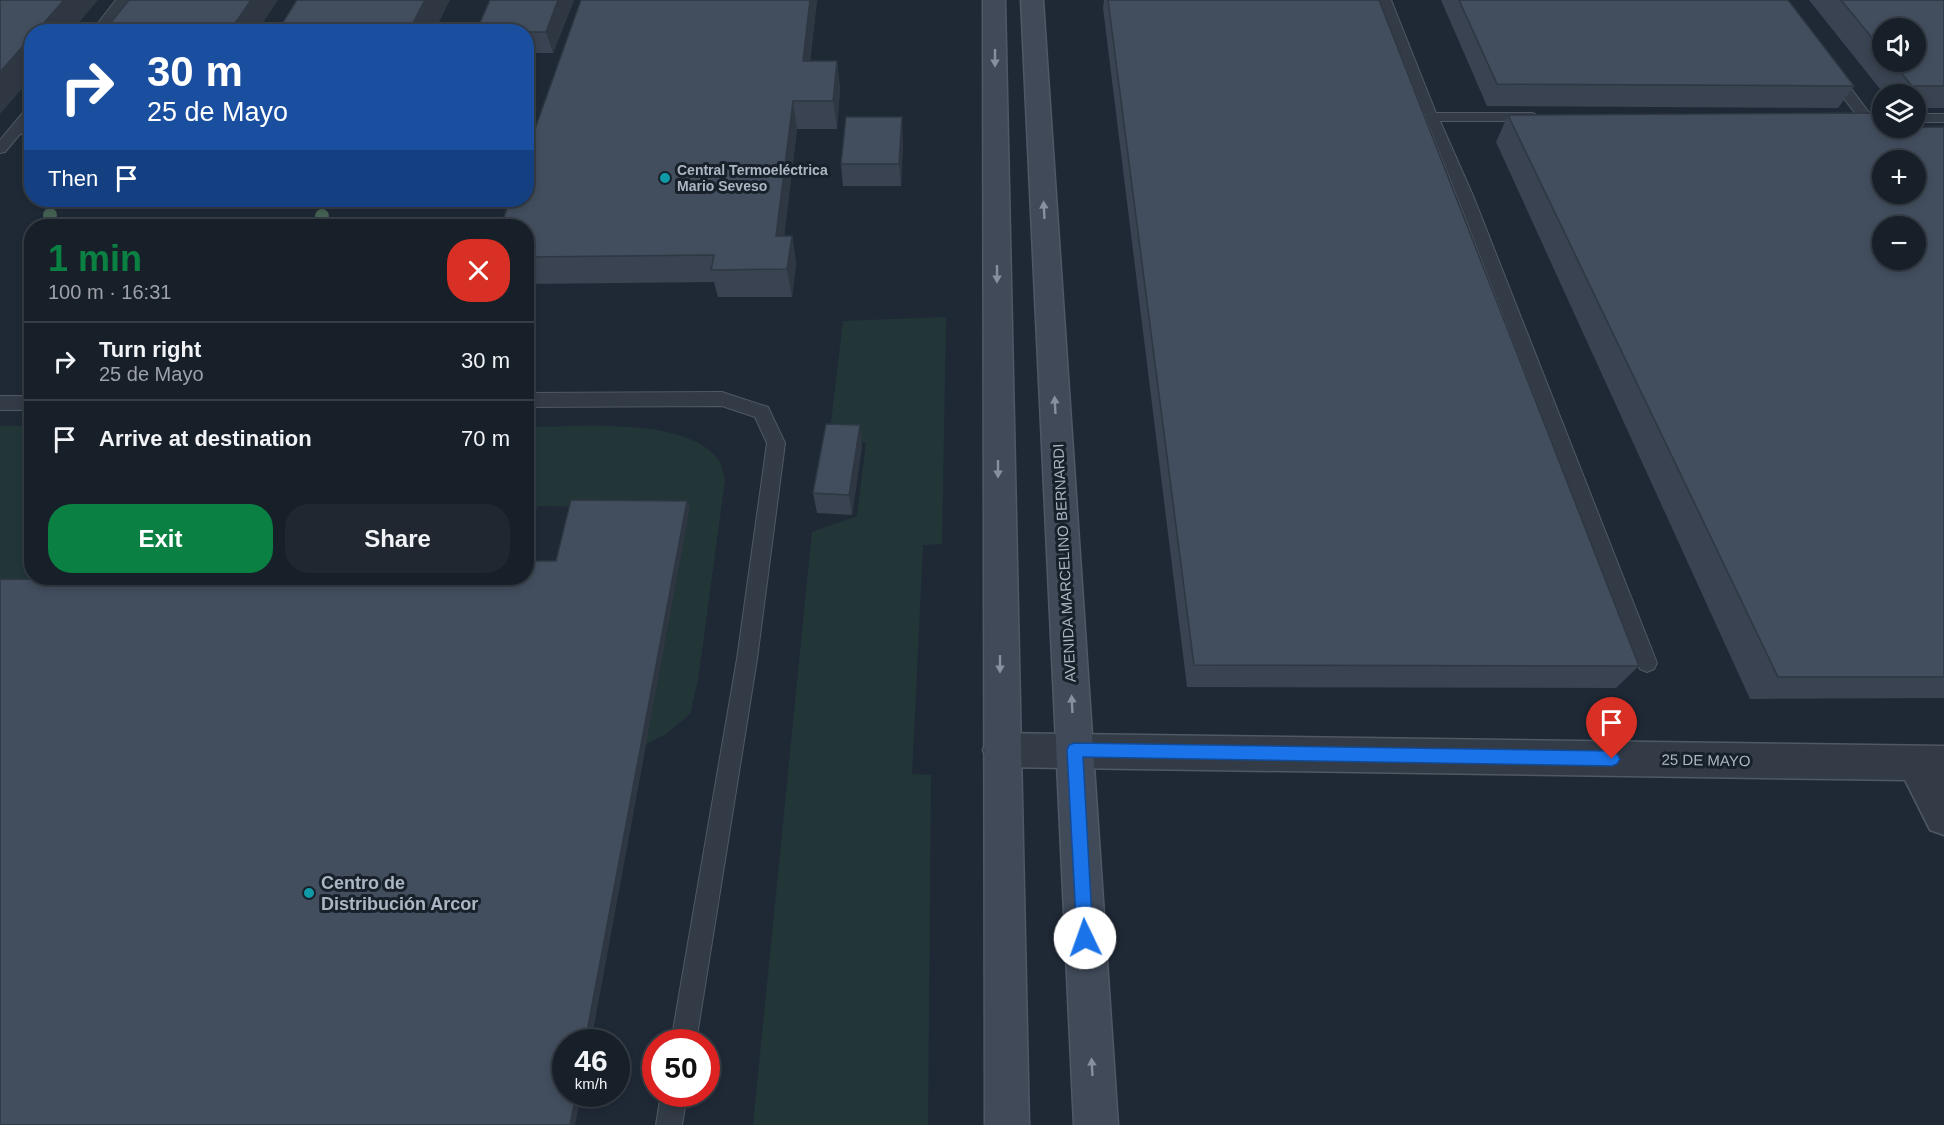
<!DOCTYPE html>
<html lang="en">
<head>
<meta charset="utf-8">
<style>
	:root { --surface:#171f28; --page:#202730; --text:#f1f3f6; --muted:#9ea2a8; --line:#363d45; --accent:#0b8043 }
	body { margin:0; font-family:Arial,sans-serif; background:var(--page); color:var(--text); height:100vh; display:flex; flex-direction:column; font-size:22px; white-space:nowrap }
	* { box-sizing:border-box; margin:0 }
	p { font-size:20px; color:var(--muted) }
	.icon { flex:none; width:33px; height:33px; fill:none; stroke:currentColor; stroke-width:2; stroke-linecap:round; stroke-linejoin:round }
	.map { position:relative; flex:1; overflow:hidden }
	.sheet { position:absolute; left:24px; top:219px; width:510px; height:366px; display:flex; flex-direction:column; background:var(--surface); border-radius:24px; box-shadow:0 3px 9px #0003,0 0 0 2px var(--line) }
	.sheet>* { flex:none }
	.banner { position:absolute; left:24px; top:24px; width:510px; height:183px; border-radius:24px; box-shadow:0 3px 9px #0003,0 0 0 2px var(--line); background:#1a4fa0; color:#fff; overflow:hidden }
	.fabs { position:absolute; left:1872px; top:18px; display:grid; gap:12px }
	.fabs a { display:grid; place-items:center; width:54px; height:54px; border-radius:50%; background:var(--surface); box-shadow:0 3px 9px #0003,0 0 0 2px var(--line); font-size:30px }
	.speed { position:absolute; left:552px; top:1029px; display:flex; gap:12px; font-size:30px; font-weight:700; text-align:center }
	.speed>* { display:grid; place-content:center; width:78px; height:78px; border-radius:50%; background:var(--surface); box-shadow:0 3px 9px #0003,0 0 0 2px var(--line); line-height:1 }
	.speed small { font-size:15px; font-weight:400 }
	.speed .limit { border:9px solid #d22; background:#fff; color:#111 }
	.pin { position:absolute; display:grid; place-items:center; width:51px; height:51px; color:#fff; margin:-62px -26px; border-radius:50% 50% 50% 0; rotate:-45deg; box-shadow:0 0 6px #0007 }
	.pin .icon { rotate:45deg }
	.me { position:absolute; width:66px; margin:-33px; rotate:357deg; stroke-linejoin:round; filter:drop-shadow(0 0 4px #0008) }
	.turn { display:flex; align-items:center; gap:21px; height:126px; padding:0 24px; font-size:27px }
	.turn .icon { width:78px; height:78px; stroke-width:2.5 }
	.turn b { display:block; font-size:42px; line-height:51px }
	.then { display:flex; align-items:center; height:57px; padding:0 24px; background:#0003; gap:12px; font-size:22px }
	.round { display:grid; place-items:center; flex:none; width:63px; height:63px; border-radius:24px; background:var(--page) }
	.headline { display:flex; align-items:center; justify-content:space-between; height:102px; padding:0 24px }
	h1 { font-size:36px; font-weight:700; line-height:45px; color:var(--accent) }
	.action { display:flex; gap:12px; margin-top:auto; padding:12px 24px }
	.action a { flex:1; height:69px; border-radius:24px; background:var(--accent); color:#fff; font-size:24px; font-weight:700; line-height:69px; text-align:center }
	.action a+a { background:var(--page); color:var(--text) }
	ul { padding:0; list-style:none }
	li { display:flex; align-items:center; gap:18px; height:78px; padding:0 24px; border-top:2px solid var(--line) }
	li div { flex:1 }
	li b { display:block; font-size:22px }
	li em { font-style:normal }
	.map>svg:first-child { display:block }
	.green { fill:#223638 }
	.lines { fill:none; stroke-linecap:round; stroke-linejoin:round }
	.service-casing { stroke:#505864; stroke-width:2 }
	.minor-casing { stroke:#505864; stroke-width:3 }
	.secondary-casing { stroke:#505864; stroke-width:3 }
	.service { fill:#323b46; fill-rule:evenodd }
	.minor { fill:#323b46; fill-rule:evenodd }
	.secondary { fill:#404a59; fill-rule:evenodd }
	.tree { fill:#456355 }
	.wall { fill:#394351; fill-rule:evenodd }
	.shaded-wall { fill:#2e3742 }
	.building { fill:#424e5e; stroke:#2e3742; stroke-width:1.5; fill-rule:evenodd }
	.oneway { fill:#86909e }
	.route { fill:#1a73e8; stroke:#114b97; stroke-width:1.5 }
	.culture-dot { fill:#0f9aa8; stroke:#18202a; stroke-width:2 }
	.labels { text-anchor:middle; dominant-baseline:central; stroke-width:6; stroke-linejoin:round; paint-order:stroke }
	.far-poi-label { font-size:14px; font-weight:bold; fill:#acb5c3; stroke:#18202a; text-anchor:start }
	.street-label { font-size:15px; fill:#acb5c3; stroke:#18202a }
	.near-poi-label { font-size:18px; font-weight:bold; fill:#acb5c3; stroke:#18202a; text-anchor:start }
</style>
</head>
<body>
<div class="map">
<svg width="1944" height="1125" viewBox="0 0 1944 1125">
	<rect width="100%" height="100%" fill="#1f2936"/>
	<g class="green">
		<path d="M946 317 942 544 923 545 912 774 931 775 928 1125H753L812 532 857 516 866 443 829 439 843 321Z"/>
		<path d="M0 426H31L32 578H170L166 586 0 585Z"/>
		<path d="M527 427C575 427 686 416 718 459 722 464 723 474 725 480L698 680 690 714 666 734 646 744 690 508 527 506Z"/>
	</g>
	<g class="lines">
		<defs>
			<g id="service">
				<path d="M116 0H129L104 32H91Z"/>
				<path d="M1379 0H1391L1436 113H1533L1540 117 1533 121H1440L1474 198 1657 663 1654 669 1647 672 1640 669 1637 663 1458 198Z"/>
				<path d="M1832 69 1837 70 1871 115 1873 118 1871 121H1861L1827 76 1825 73Z"/>
				<path d="M32 107V121L27 126H32V134H20L5 152 0 153V140L27 108Z"/>
				<rect x="1916" y="114" width="28" height="8"/>
				<path d="M722 392 768 407 785 443 757 659 696 1042H671L737 659 767 443 755 417 722 406 526 407V393Z"/>
				<rect x="0" y="396" width="32" height="14"/>
				<path d="M661 1094H687L682 1125H656Z"/>
			</g>
			<path id="minor" d="M1001 733 1944 746V835L1930 830 1905 780 1001 767 988 762 983 750 988 738Z"/>
			<g id="secondary">
				<path d="M983 0H1005L1029 1125H985Z"/>
				<path d="M1021 0H1043L1118 1125H1074Z"/>
			</g>
		</defs>
		<use href="#service" class="service-casing"/>
		<use href="#minor" class="minor-casing"/>
		<use href="#secondary" class="secondary-casing"/>
		<use href="#service" class="service"/>
		<use href="#minor" class="minor"/>
		<use href="#secondary" class="secondary"/>
	</g>
	<g class="tree">
		<circle cx="50" cy="215" r="7"/>
		<circle cx="322" cy="216" r="7"/>
	</g>
	<g class="wall">
		<path d="M574 0 553 53H526V32Z"/>
		<path d="M581 0H817L810 61H837L840 89 837 129H797L784 236H792L796 263 792 297H718L714 282 526 284V226Z"/>
		<path d="M1104 0H1379L1639 666 1616 688 1187 687 1103 8Z"/>
		<path d="M1441 0H1788L1854 86 1838 108 1487 106Z"/>
		<path d="M1809 0H1944V108H1916V94H1884ZM1882 28 1916 62H1882Z"/>
		<path d="M1508 115 1882 128 1944 127V698L1750 699 1496 142Z"/>
		<path d="M903 139 901 186H843L841 164Z"/>
		<path d="M862 446 852 515 817 513 813 493Z"/>
	</g>
	<g class="shaded-wall">
		<path d="M64 0H98L71 32H36Z"/>
		<path d="M251 0H278L257 32H229Z"/>
		<path d="M425 0H450L434 32H408Z"/>
		<path d="M558 0H574L553 53 546 32Z"/>
		<path d="M810 0H817L806 89 803 61Z"/>
		<path d="M32 36V77L0 114V72Z"/>
		<path d="M837 61 840 89 837 129 833 101Z"/>
		<path d="M793 101 797 129 781 263 776 236Z"/>
		<path d="M902 117 903 139 901 186 899 164Z"/>
		<path d="M792 236 796 263 792 297 787 269Z"/>
		<path d="M860 425 862 446 852 515 849 495Z"/>
		<path d="M534 499 537 507 526 545V524Z"/>
		<path d="M687 501 690 508 591 1042H585Z"/>
		<path d="M336 578H345L341 587 335 581Z"/>
		<path d="M576 1094H581L575 1125H570Z"/>
	</g>
	<g class="building">
		<path d="M0 0H64L36 32H32V36L0 72Z"/>
		<path d="M129 0H251L229 32H103Z"/>
		<path d="M297 0H425L408 32H277Z"/>
		<path d="M490 0H558L546 32H476Z"/>
		<path d="M581 0H810L803 61H837L833 101H793L776 236H792L787 269 711 270 714 255 526 257V226H501L510 200H526V154Z"/>
		<path d="M1108 0H1379L1639 666 1194 665Z"/>
		<path d="M1459 0H1788L1854 86 1497 84Z"/>
		<path d="M1841 0H1944V86H1912L1892 62H1916V28H1882V50Z"/>
		<path d="M1882 113V128L1944 127V677H1778L1508 115ZM1882 160H1916V194H1882ZM1882 226H1916V260H1882Z"/>
		<path d="M846 117H902L899 164H841Z"/>
		<path d="M826 424 860 425 849 495 813 493Z"/>
		<path d="M526 499H534L526 524Z"/>
		<path d="M571 500 687 501 585 1042H566V1094H576L570 1125H0V579L158 580 159 578H336L335 581H364L365 578H526V561H556Z"/>
	</g>
	<defs><path id="oneway-solid" d="M-6-.8H1V-3.2L6.5 0L1 3.2V.8H-6Z" transform="scale(1.5)"/></defs>
	<g class="oneway">
		<use href="#oneway-solid" transform="translate(995 58) rotate(90)"/>
		<use href="#oneway-solid" transform="translate(1044 210) rotate(-93)"/>
		<use href="#oneway-solid" transform="translate(997 274) rotate(90)"/>
		<use href="#oneway-solid" transform="translate(1055 405) rotate(-93)"/>
		<use href="#oneway-solid" transform="translate(998 469) rotate(90)"/>
		<use href="#oneway-solid" transform="translate(1000 664) rotate(90)"/>
		<use href="#oneway-solid" transform="translate(1072 704) rotate(-93)"/>
		<use href="#oneway-solid" transform="translate(1092 1067) rotate(-93)"/>
	</g>
	<path class="route" d="M1074 743 1612 751 1617 754 1620 759 1617 764 1612 766 1083 757 1093 938 1091 943 1085 946 1079 943 1077 938 1067 750 1069 745Z"/>
	<g class="culture-dot">
		<circle cx="665" cy="178" r="6"/>
		<circle cx="309" cy="893" r="6"/>
	</g>
	<g class="labels">
		<g class="far-poi-label">
			<text x="677" y="170">Central Termoeléctrica<tspan x="677" dy="16">Mario Seveso</tspan></text>
		</g>
		<g class="street-label">
			<text transform="translate(1064 563) rotate(-93)">AVENIDA MARCELINO BERNARDI</text>
			<text transform="translate(1706 760) rotate(1)">25 DE MAYO</text>
		</g>
		<g class="near-poi-label">
			<text x="321" y="883">Centro de<tspan x="321" dy="21">Distribución Arcor</tspan></text>
		</g>
	</g>
</svg>
<div class="fabs">
<a><svg class="icon" aria-label="sound" viewBox="0 0 24 24"><path d="M4 9h4l5-4v14l-5-4H4zM17 9q2 3 0 6"/></svg></a>
<a><svg class="icon" aria-label="layers" viewBox="0 0 24 24"><path d="M12 4l9 5-9 5-9-5zM3 14l9 5 9-5"/></svg></a>
<a>+</a>
<a>−</a>
</div>
<div class="speed"><div>46<small>km/h</small></div><div class="limit">50</div></div>
<div class="pin" style="left:1612px;top:759px;background:#d93025"><svg class="icon" aria-label="arrive" viewBox="0 0 24 24"><path d="M6 21V4h12l-3 4 3 4H6"/></svg></div>
<svg class="me" style="left:1085px;top:938px" viewBox="-20 -20 40 40"><circle r="19" fill="#fff"/><path d="M0-13L10 11 0 6-10 11z" fill="#1a73e8"/></svg>
<div class="banner">
<div class="turn"><svg class="icon" aria-label="right" viewBox="0 0 24 24"><path d="M7 20v-9h11M14 6l5 5-5 5"/></svg><div><b>30 m</b>25 de Mayo</div></div>
<div class="then">Then<svg class="icon" aria-label="arrive" viewBox="0 0 24 24"><path d="M6 21V4h12l-3 4 3 4H6"/></svg></div>
</div>
<section class="sheet">
<div class="headline"><div><h1>1 min</h1><p>100 m · 16:31</p></div><a class="round" style="background:#d93025;color:#fff"><svg class="icon" aria-label="close" viewBox="0 0 24 24"><path d="M6 6l12 12M18 6L6 18"/></svg></a></div>
<ul>
<li><svg class="icon" aria-label="right" viewBox="0 0 24 24"><path d="M7 20v-9h11M14 6l5 5-5 5"/></svg><div><b>Turn right</b><p>25 de Mayo</p></div><em>30 m</em></li>
<li><svg class="icon" aria-label="arrive" viewBox="0 0 24 24"><path d="M6 21V4h12l-3 4 3 4H6"/></svg><div><b>Arrive at destination</b></div><em>70 m</em></li>
</ul>
<div class="action"><a>Exit</a><a>Share</a></div>
</section>
</div>
</body>
</html>
